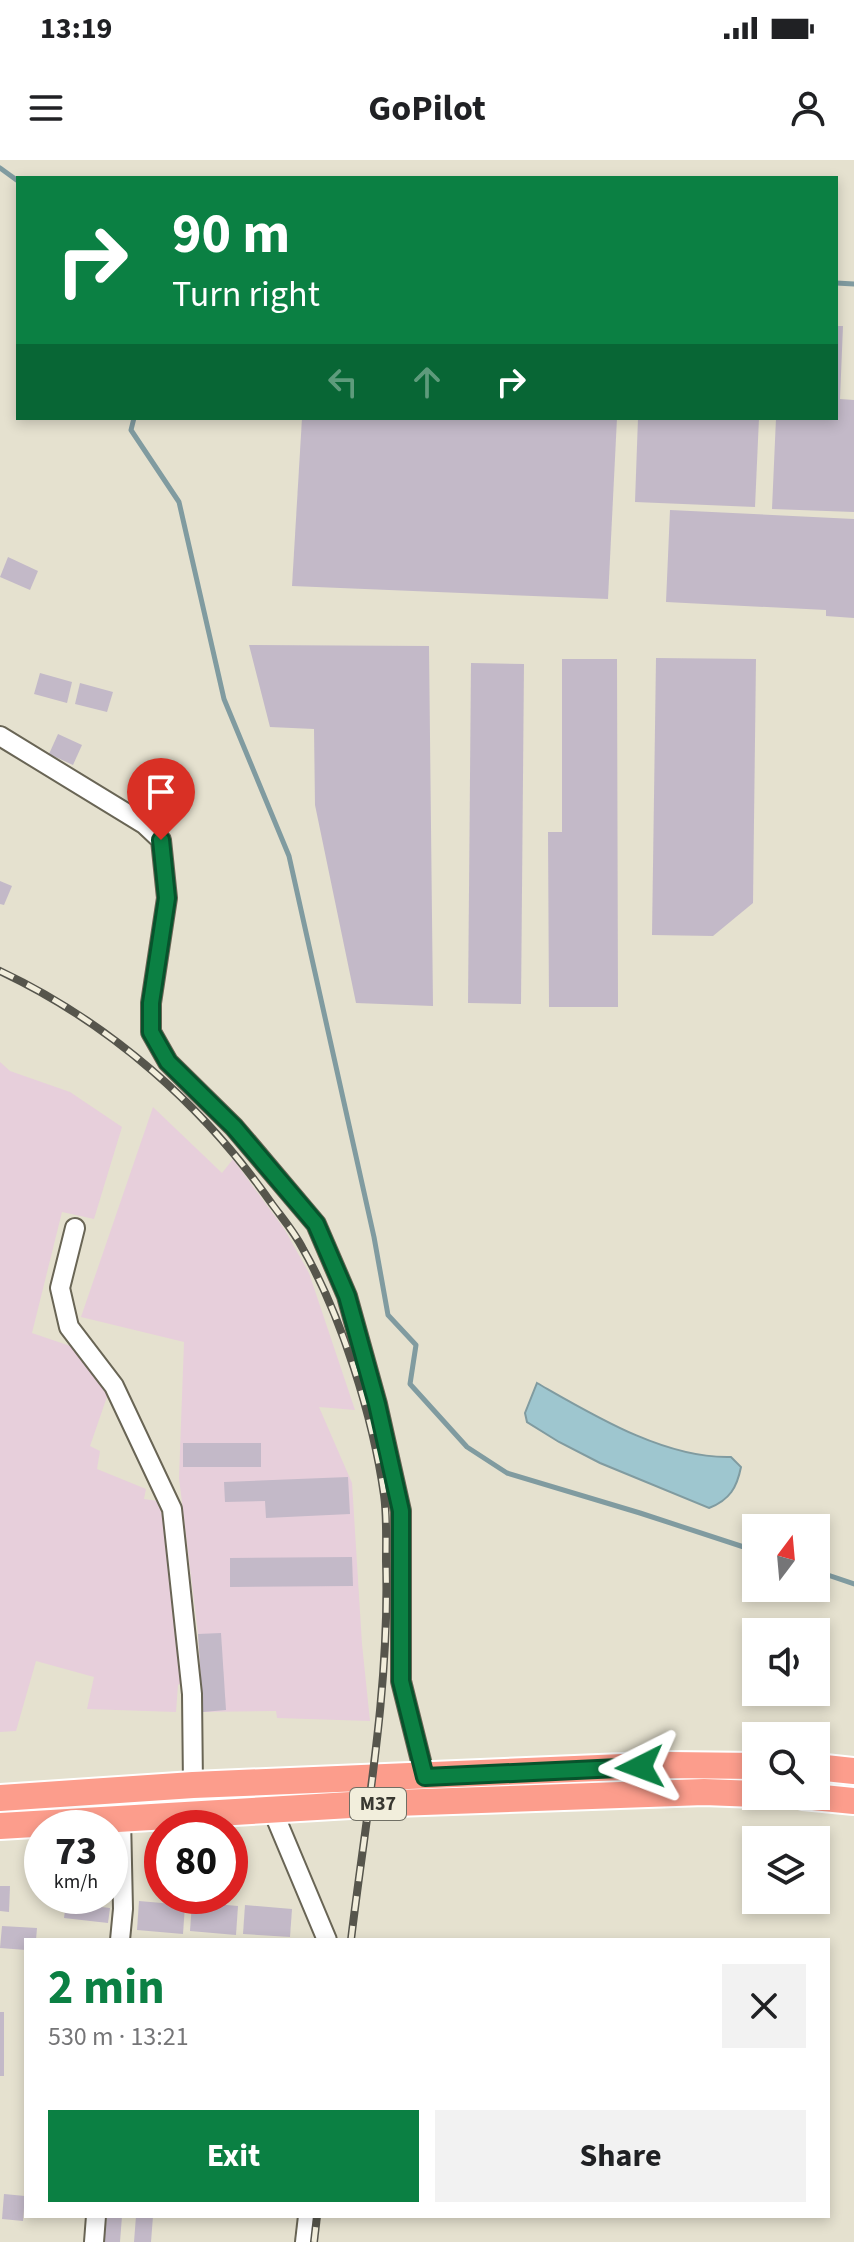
<!DOCTYPE html>
<html lang="en">
<head>
<meta charset="utf-8">
<style>
	:root { --surface:#fff; --page:#f2f2f2; --text:#202124; --muted:#757577; --accent:#0b8043 }
	body { margin:0; font-family:"Source Sans 3",sans-serif; background:var(--page); color:var(--text); height:100vh; display:flex; flex-direction:column; font-size:30px; white-space:nowrap }
	* { box-sizing:border-box; margin:0 }
	p { font-size:26px; color:var(--muted) }
	.icon { flex:none; width:44px; height:44px; fill:none; stroke:currentColor; stroke-width:2; stroke-linecap:round; stroke-linejoin:round }
	.map { position:relative; flex:1; overflow:hidden }
	.details { position:absolute; left:24px; top:1778px; width:806px; height:280px; display:flex; flex-direction:column; background:var(--surface); border-radius:0px; box-shadow:0 4px 12px #0003 }
	.details>* { flex:none }
	.hud { position:absolute; left:16px; top:16px; width:822px; height:244px; border-radius:0px; box-shadow:0 4px 12px #0003; background:#0b8043; color:#fff; overflow:hidden }
	.needle { width:52px; rotate:16deg }
	.tools { position:absolute; left:742px; top:1354px; display:grid; gap:16px }
	.tools a { display:grid; place-items:center; width:88px; height:88px; border-radius:0px; background:var(--surface); box-shadow:0 4px 12px #0003; font-size:40px }
	.speed { position:absolute; left:24px; top:1650px; display:flex; gap:16px; font-size:40px; font-weight:700; text-align:center }
	.speed>* { display:grid; place-content:center; width:104px; height:104px; border-radius:50%; background:var(--surface); box-shadow:0 4px 12px #0003; line-height:1 }
	.speed small { font-size:20px; font-weight:400 }
	.speed .limit { border:12px solid #d22; background:#fff; color:#111 }
	.pin { position:absolute; display:grid; place-items:center; width:68px; height:68px; color:#fff; margin:-82px -34px; border-radius:50% 50% 50% 0; rotate:-45deg; box-shadow:0 0 8px #0007 }
	.pin .icon { rotate:45deg }
	.me { position:absolute; width:88px; margin:-44px; rotate:267deg; stroke-linejoin:round; filter:drop-shadow(0 0 6px #0008) }
	.turn { display:flex; align-items:center; gap:28px; height:168px; padding:0 24px; font-size:36px }
	.turn .icon { width:104px; height:104px; stroke-width:2.5 }
	.turn b { display:block; font-size:56px; line-height:68px }
	.lanes { display:flex; align-items:center; height:76px; padding:0 24px; background:#0003; justify-content:center; gap:40px; direction:ltr }
	.lanes .off { opacity:.35 }
	.round { display:grid; place-items:center; flex:none; width:84px; height:84px; border-radius:0px; background:var(--page) }
	.head { display:flex; align-items:center; justify-content:space-between; height:136px; padding:0 24px }
	h1 { font-size:48px; font-weight:700; line-height:60px; color:var(--accent) }
	.primary-button { display:flex; gap:16px; margin-top:auto; padding:16px 24px }
	.primary-button a { flex:1; height:92px; border-radius:0px; background:var(--accent); color:#fff; font-size:32px; font-weight:700; line-height:92px; text-align:center }
	.primary-button a+a { background:var(--page); color:var(--text) }
	.status { display:flex; justify-content:space-between; align-items:center; height:56px; padding:0 40px; background:var(--surface); direction:ltr }
	.status svg { height:22px; fill:currentColor }
	header { display:flex; justify-content:space-between; align-items:center; height:104px; padding:0 24px; background:var(--surface); font-size:36px; font-weight:700 }
	.map>svg:first-child { display:block }
	.industrial { fill:#e7cfdb }
	.water { fill:#9ec6cf; stroke:#809ba0; stroke-width:2 }
	.lines { fill:none; stroke-linecap:round; stroke-linejoin:round }
	.stream { stroke:#809ba0; stroke-width:5 }
	.building { fill:#c3b9c8 }
	.minor-casing { stroke:#696555; stroke-width:22 }
	.highway-casing { stroke:#fff; stroke-width:30 }
	.minor { stroke:#fff; stroke-width:18 }
	.highway { stroke:#fc9d8c; stroke-width:26 }
	.rail-casing { stroke:#56554c; stroke-width:8 }
	.rail { stroke:#f2eedc; stroke-width:5; stroke-dasharray:15; stroke-linecap:butt }
	.route-casing { stroke:#07532c; stroke-width:20 }
	.route { stroke:#0b8043; stroke-width:14 }
	.labels { text-anchor:middle; dominant-baseline:central; stroke-width:8; stroke-linejoin:round; paint-order:stroke }
	.shield { fill:#f2eedc; stroke:#706f64; stroke-width:2 }
	.shield-label { font-size:20px; font-weight:bold; fill:#393831 }
</style>
</head>
<body>
<div class="status"><b>13:19</b><svg viewBox="0 0 49 12"><path d="M0 12V9h3v3zM5 12V6h3v6zM10 12V3h3v9zM15 12V0h3v12zM26 1h20v11H26zM47 4h2v5h-2z"/></svg></div>
<header><svg class="icon" aria-label="menu" viewBox="0 0 24 24"><path d="M4 6h16M4 12h16M4 18h16"/></svg>GoPilot<svg class="icon" aria-label="person" viewBox="0 0 24 24"><circle cx="12" cy="8" r="4"/><path d="M4 21q1-7 8-7t8 7"/></svg></header>
<div class="map">
<svg width="854" height="2082" viewBox="0 0 854 2082">
	<rect width="100%" height="100%" fill="#e5e1cf"/>
	<g class="industrial">
		<path d="M0 902 10 911 70 932 122 967 94 1059 62 1052 32 1173 79 1189 109 1231 90 1286 100 1291 97 1309 146 1329 144 1339 158 1341 169 1382 187 1520 178 1525 176 1552 87 1549 94 1517 36 1501 16 1571 0 1572Z"/>
		<path d="M153 947 222 1013 233 999 285 1070 309 1113 355 1250 319 1247 352 1323 362 1484 370 1561 277 1558 276 1551 203 1552 198 1474 179 1318 184 1182 81 1157Z"/>
	</g>
	<path class="water" d="M537 1223C593 1255 665 1299 731 1297L741 1307C737 1327 730 1340 709 1348L600 1303 559 1282 527 1262 525 1253Z"/>
	<g class="lines">
		<g class="stream">
			<path d="M0 8 18 21"/>
			<path d="M836 123 854 124"/>
			<path d="M134 258 131 270 179 342 224 539 289 696 374 1077 388 1155 416 1185 410 1224 467 1287 507 1313 640 1353 756 1391"/>
			<path d="M816 1411 854 1424"/>
		</g>
	</g>
	<g class="building">
		<path d="M836 166H843L840 239 854 240V352L772 349 776 258H836Z"/>
		<path d="M302 258H617L608 439 292 426Z"/>
		<path d="M638 258H759L755 347 635 342Z"/>
		<path d="M670 350 854 359V458L826 456V450L666 442Z"/>
		<path d="M8 397 38 411 30 430 0 417Z"/>
		<path d="M249 485 429 486 433 846 356 843 315 645 314 569 270 567Z"/>
		<path d="M656 498 756 499 753 743 713 776 652 775Z"/>
		<path d="M562 499H617L618 847H549L548 672H562Z"/>
		<path d="M471 503 524 504 521 844 468 843Z"/>
		<path d="M40 513 72 522 67 543 34 534Z"/>
		<path d="M80 523 113 532 107 552 75 544Z"/>
		<path d="M58 574 82 585 73 605 49 594Z"/>
		<path d="M0 721 12 726 4 745 0 744Z"/>
		<rect x="183" y="1283" width="78" height="24"/>
		<path d="M348 1317 350 1354 266 1358 265 1341 225 1342 224 1322Z"/>
		<path d="M352 1397 353 1426 230 1427V1398Z"/>
		<path d="M221 1473 226 1550 203 1552 198 1474Z"/>
		<path d="M0 1726H10L9 1752 0 1751Z"/>
		<path d="M139 1741 185 1745 183 1774 137 1770Z"/>
		<path d="M192 1742 238 1746 236 1775 190 1771Z"/>
		<path d="M66 1743 110 1748 108 1763 64 1758Z"/>
		<path d="M245 1745 292 1749 290 1777 243 1774Z"/>
		<path d="M2 1766 37 1768 36 1780H26V1790L0 1788Z"/>
		<rect x="0" y="1852" width="4" height="64"/>
		<path d="M4 2034 25 2036 23 2061 2 2059Z"/>
		<path d="M107 2056H122L120 2082H104Z"/>
		<path d="M136 2056H153L151 2082H134Z"/>
	</g>
	<g class="lines">
		<defs>
			<g id="minor">
				<path d="M0 576 144 664 161 680 167 738 151 843V872L168 902 234 967 316 1064 347 1136 377 1244 401 1351V1521L425 1617"/>
				<path d="M75 1068 60 1128 69 1167 114 1226 172 1349 192 1534 193 1625"/>
				<path d="M272 1649 327 1780"/>
				<path d="M120 1780 123 1749 121 1658"/>
				<path d="M94 2082 96 2056"/>
				<path d="M305 2082 308 2056"/>
			</g>
			<g id="highway">
				<path d="M816 1607 854 1611"/>
				<path d="M803 1636 854 1641"/>
				<path d="M0 1638 193 1625 671 1605 756 1606"/>
				<path d="M0 1666 367 1644 704 1632 756 1634"/>
			</g>
		</defs>
		<use href="#minor" class="minor-casing"/>
		<use href="#highway" class="highway-casing"/>
		<use href="#minor" class="minor"/>
		<use href="#highway" class="highway"/>
		<defs>
			<g id="rail">
				<path d="M0 811C110 863 203 945 272 1044 283 1059 295 1073 303 1089 342 1157 373 1257 384 1335 387 1356 386 1379 386 1401 390 1528 366 1655 351 1780"/>
				<path d="M314 2082 317 2056"/>
			</g>
		</defs>
		<use href="#rail" class="rail-casing"/>
		<use href="#rail" class="rail"/>
	</g>
	<g class="lines">
		<defs>
			<path id="route" d="M161 680 167 738 151 843V872L168 902 234 967 316 1064 347 1136 377 1244 401 1351V1521L425 1617 640 1607"/>
		</defs>
		<use href="#route" class="route-casing"/>
		<use href="#route" class="route"/>
	</g>
	<g class="labels">
		<rect class="shield" x="350" y="1628" width="56" height="32" rx="6"/>
		<g class="shield-label">
			<text x="378" y="1644">M37</text>
		</g>
	</g>
</svg>
<div class="tools">
<a><svg class="needle" viewBox="-14 -14 28 28"><path d="M0-13l5 13h-10z" fill="#e53935"/><path d="M0 13l5-13h-10z" fill="#757577"/></svg></a>
<a><svg class="icon" aria-label="sound" viewBox="0 0 24 24"><path d="M4 9h4l5-4v14l-5-4H4zM17 9q2 3 0 6"/></svg></a>
<a><svg class="icon" aria-label="search" viewBox="0 0 24 24"><circle cx="10" cy="10" r="6"/><path d="M15 15l6 6"/></svg></a>
<a><svg class="icon" aria-label="layers" viewBox="0 0 24 24"><path d="M12 4l9 5-9 5-9-5zM3 14l9 5 9-5"/></svg></a>
</div>
<div class="speed"><div>73<small>km/h</small></div><div class="limit">80</div></div>
<div class="pin" style="left:161px;top:680px;background:#d93025"><svg class="icon" aria-label="arrive" viewBox="0 0 24 24"><path d="M6 21V4h12l-3 4 3 4H6"/></svg></div>
<svg class="me" style="left:640px;top:1607px" viewBox="-20 -20 40 40"><path d="M0-17L14 15 0 8-14 15z" fill="#0b8043" stroke="#fff" stroke-width="4"/></svg>
<div class="hud">
<div class="turn"><svg class="icon" aria-label="right" viewBox="0 0 24 24"><path d="M7 20v-9h11M14 6l5 5-5 5"/></svg><div><b>90 m</b>Turn right</div></div>
<div class="lanes"><svg class="icon off" aria-label="left" viewBox="0 0 24 24"><path d="M17 20v-9H6M10 6l-5 5 5 5"/></svg><svg class="icon off" aria-label="ahead" viewBox="0 0 24 24"><path d="M12 20V5M6 11l6-6 6 6"/></svg><svg class="icon" aria-label="right" viewBox="0 0 24 24"><path d="M7 20v-9h11M14 6l5 5-5 5"/></svg></div>
</div>
<section class="details">
<div class="head"><div><h1>2 min</h1><p>530 m · 13:21</p></div><a class="round"><svg class="icon" aria-label="close" viewBox="0 0 24 24"><path d="M6 6l12 12M18 6L6 18"/></svg></a></div>
<div class="primary-button"><a>Exit</a><a>Share</a></div>
</section>
</div>
</body>
</html>
